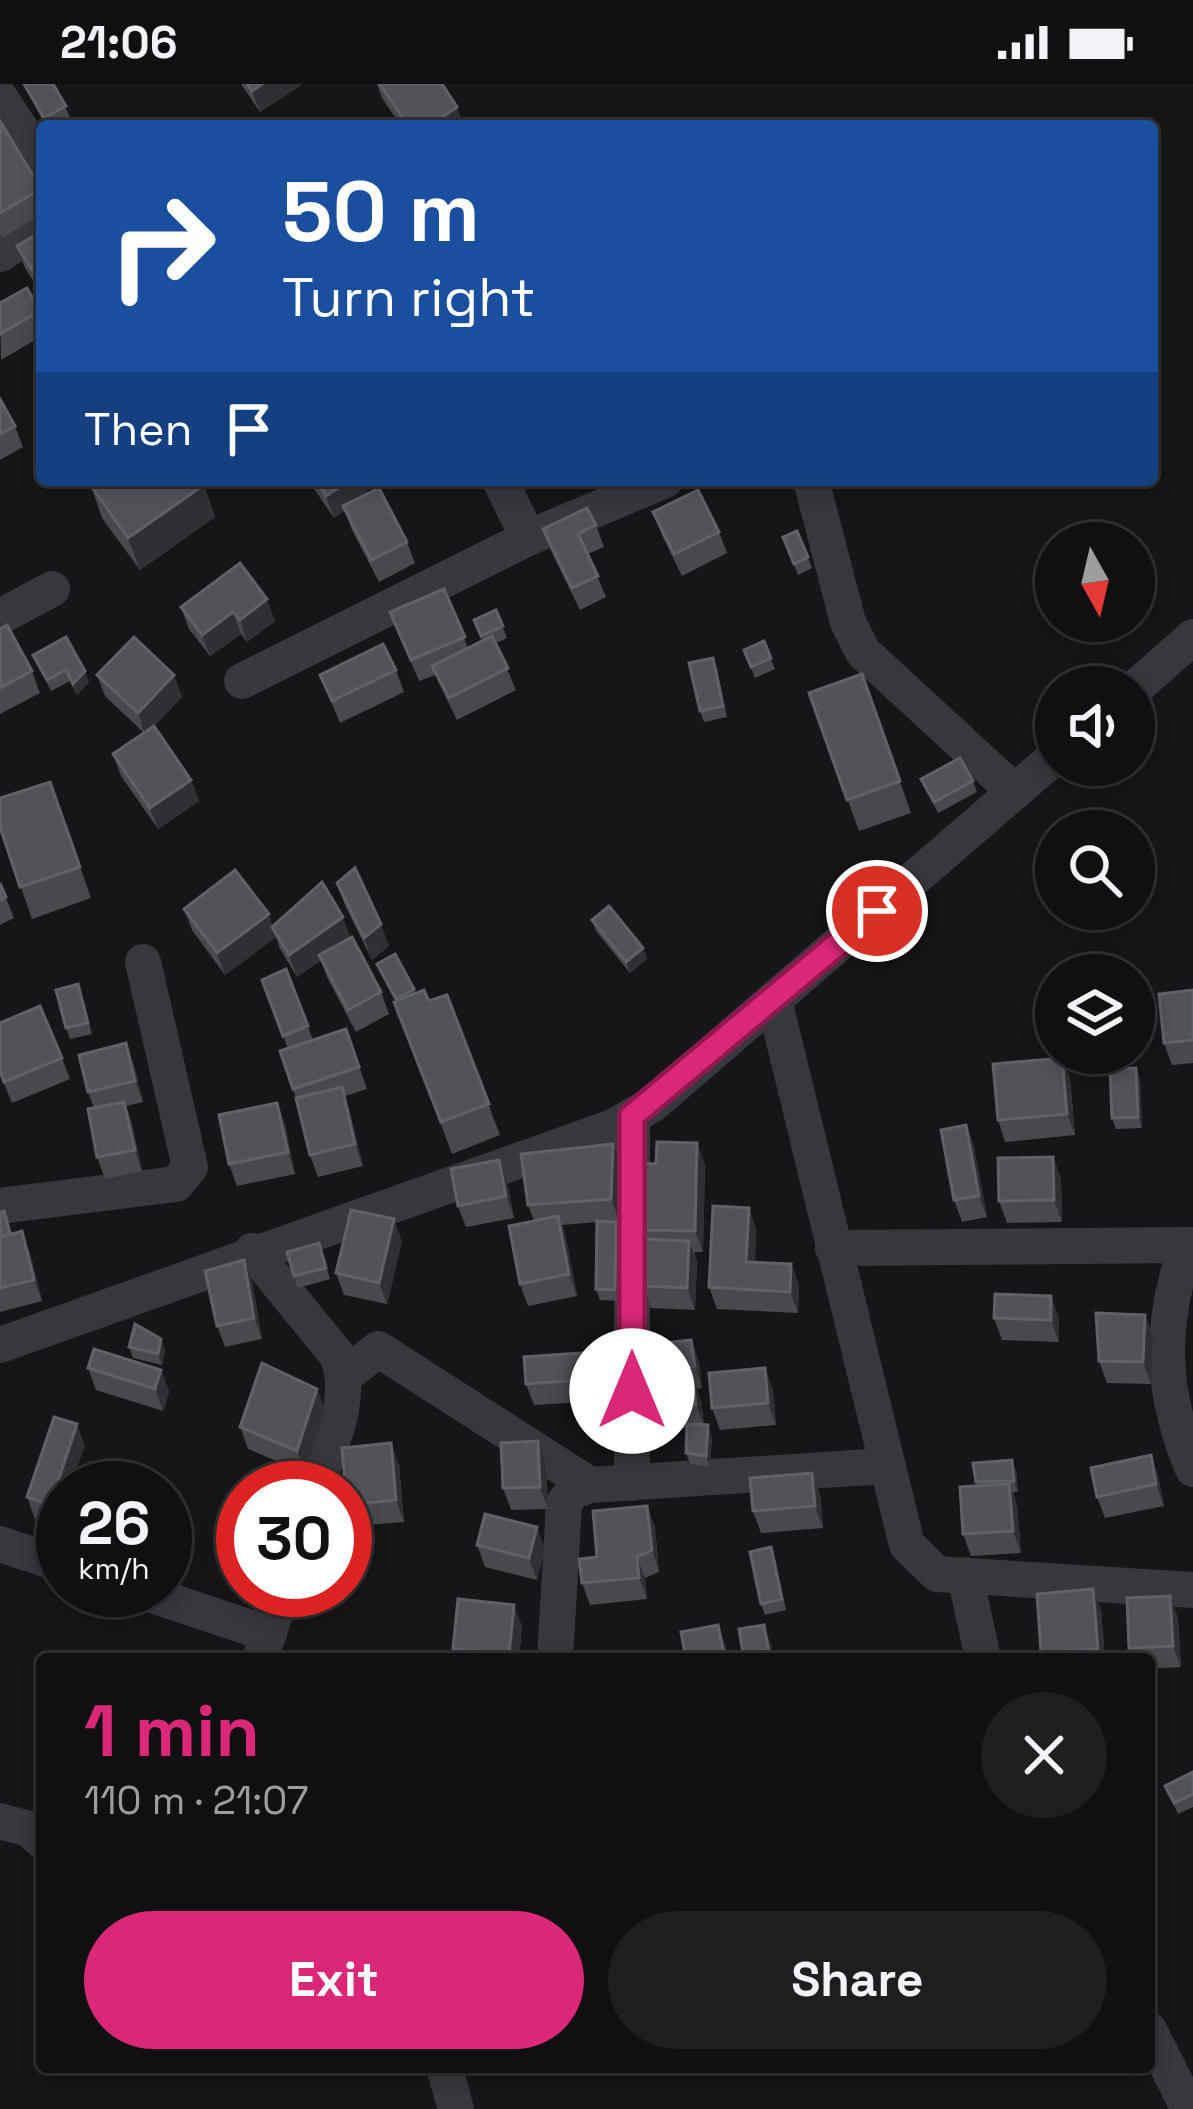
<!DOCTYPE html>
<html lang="en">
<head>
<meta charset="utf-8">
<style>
	:root { --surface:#101012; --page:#1e1e20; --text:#f1f3f6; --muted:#9c9d9f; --line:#303032; --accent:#db2777 }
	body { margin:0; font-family:"Space Grotesk",sans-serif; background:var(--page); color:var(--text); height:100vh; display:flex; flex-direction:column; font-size:45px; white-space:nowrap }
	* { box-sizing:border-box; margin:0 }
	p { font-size:39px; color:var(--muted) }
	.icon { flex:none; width:66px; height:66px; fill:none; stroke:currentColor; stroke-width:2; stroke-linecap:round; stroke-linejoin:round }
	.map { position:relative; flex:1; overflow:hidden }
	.panel { position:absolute; left:36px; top:1569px; width:1119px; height:420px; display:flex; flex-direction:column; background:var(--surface); border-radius:12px; box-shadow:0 6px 18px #0003,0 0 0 3px var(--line) }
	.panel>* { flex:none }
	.guide { position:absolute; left:36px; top:36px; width:1122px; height:366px; border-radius:12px; box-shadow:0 6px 18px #0003,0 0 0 3px var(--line); background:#1a4fa0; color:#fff; overflow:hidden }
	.needle { width:78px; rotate:172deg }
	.fabs { position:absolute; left:1035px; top:438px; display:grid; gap:24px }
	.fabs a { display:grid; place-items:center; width:120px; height:120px; border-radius:50%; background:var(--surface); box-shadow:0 6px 18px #0003,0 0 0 3px var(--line); font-size:60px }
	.speed { position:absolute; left:36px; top:1377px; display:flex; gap:24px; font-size:60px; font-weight:700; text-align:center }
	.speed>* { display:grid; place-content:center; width:156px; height:156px; border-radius:50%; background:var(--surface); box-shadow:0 6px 18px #0003,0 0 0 3px var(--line); line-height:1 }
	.speed small { font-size:30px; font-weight:400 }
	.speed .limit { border:18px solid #d22; background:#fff; color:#111 }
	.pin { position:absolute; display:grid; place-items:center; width:102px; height:102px; color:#fff; margin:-51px; border:6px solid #fff; border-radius:50%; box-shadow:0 3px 12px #0007 }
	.me { position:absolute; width:132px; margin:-66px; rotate:0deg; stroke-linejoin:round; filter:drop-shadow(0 0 9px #0008) }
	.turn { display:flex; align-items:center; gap:42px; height:252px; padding:0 48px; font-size:54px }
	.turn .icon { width:156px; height:156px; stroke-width:2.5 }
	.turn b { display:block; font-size:84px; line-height:102px }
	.then { display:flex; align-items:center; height:114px; padding:0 48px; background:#0003; gap:24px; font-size:45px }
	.round { display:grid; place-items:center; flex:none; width:126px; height:126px; border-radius:63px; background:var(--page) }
	.overview { display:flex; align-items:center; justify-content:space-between; height:204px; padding:0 48px }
	h1 { font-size:72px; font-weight:800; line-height:90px; color:var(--accent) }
	.action { display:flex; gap:24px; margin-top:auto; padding:24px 48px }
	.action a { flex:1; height:138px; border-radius:72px; background:var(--accent); color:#fff; font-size:48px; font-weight:800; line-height:138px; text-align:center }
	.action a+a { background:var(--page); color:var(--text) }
	.status { display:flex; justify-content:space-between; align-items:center; height:84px; padding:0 60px; background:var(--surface); direction:ltr }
	.status svg { height:33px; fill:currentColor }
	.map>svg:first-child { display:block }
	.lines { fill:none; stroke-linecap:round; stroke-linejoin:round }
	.street { stroke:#37383d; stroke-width:36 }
	.wall { fill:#47494d }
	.shaded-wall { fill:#2f3033 }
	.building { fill:#525359; stroke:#5f6168; stroke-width:3 }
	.route-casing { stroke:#8e194d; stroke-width:30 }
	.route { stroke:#db2777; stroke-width:21 }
</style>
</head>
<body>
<div class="status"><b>21:06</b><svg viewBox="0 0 49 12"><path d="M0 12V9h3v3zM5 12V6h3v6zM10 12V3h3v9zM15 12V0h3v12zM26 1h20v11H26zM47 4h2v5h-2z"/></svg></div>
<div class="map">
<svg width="1193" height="2025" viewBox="0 0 1193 2025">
	<rect width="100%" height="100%" fill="#161618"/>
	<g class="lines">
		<g class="street">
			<path d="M0 14 42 77"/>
			<path d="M0 170 42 144"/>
			<path d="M500 396 528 454"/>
			<path d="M811 396 848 538 863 568 1015 708"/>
			<path d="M0 533 52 505"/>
			<path d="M242 597 528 454 665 396"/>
			<path d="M1134 605 1193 553"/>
			<path d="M774 916 907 1461 937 1490 1193 1506"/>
			<path d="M0 1122 176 1100 190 1083 143 878"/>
			<path d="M1187 1161C1159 1241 1160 1306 1193 1385"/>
			<path d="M833 1164 1193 1161"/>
			<path d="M252 1167 337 1271C355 1315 329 1362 316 1404"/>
			<path d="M0 1261 613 1043 653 1020 1056 672"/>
			<path d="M345 1292 378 1265 590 1401"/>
			<path d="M632 1399V1032"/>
			<path d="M0 1460 63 1481"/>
			<path d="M965 1491 983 1575"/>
			<path d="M137 1506 269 1550"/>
			<path d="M260 1575 283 1506"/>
			<path d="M555 1575 564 1419 573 1407 590 1401 885 1382"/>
			<path d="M0 1737 29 1745 42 1757"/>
			<path d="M1149 1946 1189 2025"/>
			<path d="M444 1983 456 2025"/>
		</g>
	</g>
	<g class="wall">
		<path d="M23 0H53L70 33 54 42H46Z"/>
		<path d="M241 0H300L301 1 260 28Z"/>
		<path d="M377 0H442L464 42H401L382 14Z"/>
		<path d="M0 37 42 107V130L2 154 0 150Z"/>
		<path d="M42 147V211L25 184 17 162Z"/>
		<path d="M0 219 40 227 42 234V252L1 276Z"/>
		<path d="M0 315 15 342 23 363 0 376Z"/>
		<path d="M308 396H363L368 410 407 458 415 479 379 498 351 444 345 426 334 434Z"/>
		<path d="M204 401 215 433 140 486 102 434 91 402Z"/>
		<path d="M653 428 719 448 727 469 682 492 661 449Z"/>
		<path d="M596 441 604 463 588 470 606 513 580 526 551 467 543 445Z"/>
		<path d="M797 447 812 484 798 491 783 453Z"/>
		<path d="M240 479 275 537 247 558 241 550 210 572 189 545 181 523Z"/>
		<path d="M444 505 468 564 482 557 474 536 496 526 507 554 496 559 516 606 457 636 435 591 419 597 390 528Z"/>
		<path d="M0 545 32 587 40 609 0 630Z"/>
		<path d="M764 557 775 585 755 594 744 566Z"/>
		<path d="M33 571 89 598 77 611 70 597 51 607Z"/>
		<path d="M717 585 727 633 704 638 700 627Z"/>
		<path d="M396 586 404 608 340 639 320 591Z"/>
		<path d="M862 590 911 729 859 747 809 609Z"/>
		<path d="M97 591H174L182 613 153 643 191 696 199 717 158 745 121 692 113 670 144 649 105 612Z"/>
		<path d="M921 695 973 697 977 708 938 729Z"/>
		<path d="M50 698 91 814 32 835 0 743Z"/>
		<path d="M0 799 14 834 0 841Z"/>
		<path d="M337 799 389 862 372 876 345 821Z"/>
		<path d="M184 825 273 842 350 854 381 908 389 930 356 948 327 893 321 876 297 893 280 865 276 853 225 891 192 846Z"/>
		<path d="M592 836 643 864 647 875 630 889 596 847Z"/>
		<path d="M377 880 414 905 416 909 429 917 447 911 500 1051 452 1070 395 917Z"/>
		<path d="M286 885 313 956 346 945 367 1005 345 1012 363 1082 318 1093 310 1071 296 1014 280 967 288 965 262 896Z"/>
		<path d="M78 900 92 950 70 955 66 944Z"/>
		<path d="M1193 906V979L1172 981 1164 959Z"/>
		<path d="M0 939 62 974 70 995 12 1019 0 990Z"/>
		<path d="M1062 974 1070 995 1075 1051 1005 1058 998 1036Z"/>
		<path d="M134 981 143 1018 126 1022 132 1039 142 1087 105 1095 97 1073 94 1024 88 1008Z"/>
		<path d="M1140 995 1142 1044 1116 1045 1112 1034Z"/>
		<path d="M277 1019 285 1040 295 1090 237 1102 229 1080Z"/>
		<path d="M966 1041 974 1063 987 1133 962 1138 954 1116Z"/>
		<path d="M1053 1073 1061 1095 1062 1138 1007 1139 999 1117Z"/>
		<path d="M499 1076 507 1098 514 1134 466 1143 458 1122Z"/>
		<path d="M705 1080 703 1168H694L697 1178 695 1226 651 1224 643 1202 645 1161 639 1146Z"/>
		<path d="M621 1082 619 1137H609L616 1138 620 1149 619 1217 600 1216 596 1205 597 1138 562 1141 566 1154 577 1212 528 1222 520 1200 534 1137 528 1121Z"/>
		<path d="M749 1124 756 1145 755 1179 791 1180 799 1202 798 1229 717 1225 709 1203Z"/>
		<path d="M0 1128 11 1150 30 1169 42 1217 0 1228Z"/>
		<path d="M402 1157 387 1220 344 1211 336 1189Z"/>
		<path d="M319 1159 330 1195 298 1204 294 1192Z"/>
		<path d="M252 1197 262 1255 225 1263 217 1242Z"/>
		<path d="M1145 1231 1153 1253 1151 1300 1107 1299 1099 1277Z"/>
		<path d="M994 1234H1059V1258L1002 1256Z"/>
		<path d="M691 1256 699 1278 702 1304 697 1305 701 1316 704 1341 712 1353 710 1383 690 1380 686 1369 687 1344 649 1347 641 1325 647 1299 644 1288Z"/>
		<path d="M129 1263 165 1266 162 1281 133 1274Z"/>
		<path d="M88 1284 161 1286 169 1308 163 1327 96 1306Z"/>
		<path d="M765 1284 773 1306 776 1341 720 1346 712 1324Z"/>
		<path d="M617 1289 619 1316 534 1321 526 1300Z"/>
		<path d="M317 1305 325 1327 305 1389 248 1365 240 1343Z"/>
		<path d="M538 1357 546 1379 548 1425 511 1426 503 1404Z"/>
		<path d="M85 1362 63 1404V1426L57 1442 35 1435 27 1413Z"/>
		<path d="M1151 1371 1158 1392 1164 1422 1105 1434 1097 1413Z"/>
		<path d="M399 1381 404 1438 355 1442 347 1421Z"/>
		<path d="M1016 1387 1018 1408H1013L1017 1421 1021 1469 971 1472 963 1450 977 1402 976 1398Z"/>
		<path d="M820 1410 823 1444 761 1449 753 1427Z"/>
		<path d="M647 1422 655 1444 659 1488 645 1494 647 1515 590 1521 582 1499 597 1473Z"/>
		<path d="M477 1461 545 1465 537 1496 485 1483Z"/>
		<path d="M775 1474 786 1526 765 1531 761 1520Z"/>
		<path d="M1101 1526 1105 1575H1043L1041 1569Z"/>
		<path d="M1178 1534 1181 1583 1149 1585V1575H1133L1129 1564Z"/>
		<path d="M522 1542 519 1575H457L453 1565Z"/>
		<path d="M1193 1688V1723L1178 1730 1165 1702Z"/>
	</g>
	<g class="shaded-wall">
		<path d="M262 0H300L301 1 260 28 252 7Z"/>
		<path d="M457 23 464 42H429Z"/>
		<path d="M350 396H363L368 411 334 434 326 412Z"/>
		<path d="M204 401 215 433 140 486 128 454Z"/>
		<path d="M267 515 275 537 247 558 240 536Z"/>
		<path d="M233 528 241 550 210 572 202 551Z"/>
		<path d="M85 587 89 598 77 611 73 600Z"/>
		<path d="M174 591 182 613 145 651 138 629Z"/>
		<path d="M191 696 199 717 158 745 150 724Z"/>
		<path d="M269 830 276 853 225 891 217 869Z"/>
		<path d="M343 833 351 855 297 893 289 871Z"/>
		<path d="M381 840 389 862 372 876 364 854Z"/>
		<path d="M643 864 647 875 630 889 626 878Z"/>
		<path d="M126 959 134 981 143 1018 135 997Z"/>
		<path d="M1062 974 1070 995 1075 1051 1067 1030Z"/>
		<path d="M1136 984 1140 995 1142 1044 1138 1033Z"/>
		<path d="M342 1003 349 1024 363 1082 355 1060Z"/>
		<path d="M124 1018 132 1039 142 1087 135 1066Z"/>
		<path d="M277 1019 285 1040 295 1090 288 1068Z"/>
		<path d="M966 1041 974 1063 987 1133 979 1112Z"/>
		<path d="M697 1059 705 1080 703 1168 695 1147Z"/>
		<path d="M613 1060 621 1082 619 1137 611 1115Z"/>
		<path d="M1053 1073 1061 1095 1062 1138 1054 1116Z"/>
		<path d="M499 1076 507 1098 514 1134 506 1112Z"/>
		<path d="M749 1124 756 1145 754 1200 746 1178Z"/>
		<path d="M558 1132 566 1154 577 1212 569 1190Z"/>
		<path d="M394 1135 402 1157 387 1220 379 1199Z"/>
		<path d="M616 1138 620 1149 619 1217 615 1206Z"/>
		<path d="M22 1147 30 1169 42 1217 34 1196Z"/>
		<path d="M689 1157 697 1178 695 1226 687 1204Z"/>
		<path d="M244 1176 252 1197 262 1255 254 1234Z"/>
		<path d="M791 1180 799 1202 798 1229 790 1208Z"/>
		<path d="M1051 1212 1059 1234V1258L1051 1236Z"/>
		<path d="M1145 1231 1153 1253 1151 1300 1143 1278Z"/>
		<path d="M161 1255 165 1266 162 1281 158 1270Z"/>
		<path d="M691 1256 699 1278 702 1304 695 1282Z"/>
		<path d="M609 1267 617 1289 619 1316 611 1294Z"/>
		<path d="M765 1284 773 1306 776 1341 768 1319Z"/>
		<path d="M161 1286 169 1308 163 1327 155 1305Z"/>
		<path d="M693 1294 701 1316 704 1342 696 1321Z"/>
		<path d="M317 1305 325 1327 305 1389 297 1367Z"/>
		<path d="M77 1340 85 1362 70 1404H63V1426L57 1442 50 1421Z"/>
		<path d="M708 1341 712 1353 710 1383 706 1372Z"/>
		<path d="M538 1357 546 1379 548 1425 540 1403Z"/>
		<path d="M391 1359 399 1381 404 1438 396 1416Z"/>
		<path d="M1151 1371 1158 1392 1164 1422 1156 1400Z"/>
		<path d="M1012 1376 1016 1387 1018 1408 1014 1397Z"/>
		<path d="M812 1389 820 1410 823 1444 815 1422Z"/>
		<path d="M1009 1400 1017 1421 1021 1469 1013 1447Z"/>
		<path d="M647 1422 655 1444 659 1488 652 1466Z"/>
		<path d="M537 1443 545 1465 537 1496 529 1474Z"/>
		<path d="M637 1473 645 1494 647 1515 639 1494Z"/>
		<path d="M1093 1505 1101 1526 1105 1575H1102L1098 1565Z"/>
		<path d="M1170 1512 1178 1534 1181 1583 1173 1562Z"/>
		<path d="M514 1521 522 1542 519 1575H511L509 1570Z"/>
		<path d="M718 1541 726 1562 729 1575H725Z"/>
		<path d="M764 1541 772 1563 774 1575H770Z"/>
	</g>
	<g class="building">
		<path d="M24 0H53L66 22 44 34Z"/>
		<path d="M247 0H262L252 7Z"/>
		<path d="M380 0H442L457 23 429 42H408Z"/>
		<path d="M0 37 41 105 0 129Z"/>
		<path d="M42 147V202L17 162Z"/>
		<path d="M27 204 40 227 0 250V219Z"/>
		<path d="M0 315 15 342 0 350Z"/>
		<path d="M99 396H200L204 401 128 454 91 402Z"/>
		<path d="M315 396H350L326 412Z"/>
		<path d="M379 404 407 458 371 476 343 422Z"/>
		<path d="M698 406 719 448 674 470 653 428Z"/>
		<path d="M587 424 596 441 578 450 598 492 572 504 543 445Z"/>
		<path d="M797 447 808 473 794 480 783 453Z"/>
		<path d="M240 479 267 515 240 536 233 528 202 551 181 523Z"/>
		<path d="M444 505 465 553 411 576 390 528Z"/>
		<path d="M496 526 503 542 481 552 474 536Z"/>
		<path d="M7 541 32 587 0 604V545Z"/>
		<path d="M492 552 508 584 449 614 432 582Z"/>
		<path d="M66 553 85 587 73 600 66 586 47 596 33 571Z"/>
		<path d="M134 553 174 591 138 629 97 591Z"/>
		<path d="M764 557 771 574 751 583 744 566Z"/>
		<path d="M383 560 396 586 332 617 320 591Z"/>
		<path d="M713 574 723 622 700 627 689 579Z"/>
		<path d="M862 590 900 697 847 716 809 609Z"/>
		<path d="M154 642 191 696 150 724 113 670Z"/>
		<path d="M960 674 973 697 934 718 921 695Z"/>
		<path d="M50 698 80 783 20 803 0 743V714Z"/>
		<path d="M355 784 381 840 364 854 337 799Z"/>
		<path d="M235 786 269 830 217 869 184 825Z"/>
		<path d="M322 798 343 833 289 871 272 843Z"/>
		<path d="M0 799 6 813 0 816Z"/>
		<path d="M609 822 643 864 626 878 592 836Z"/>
		<path d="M352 853 381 908 348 926 319 871Z"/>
		<path d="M395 870 414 905 396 915 377 880Z"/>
		<path d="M286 885 308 942 283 952 262 896Z"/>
		<path d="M78 900 88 939 66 944 56 906Z"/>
		<path d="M424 906 429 917 447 911 489 1020 441 1038 394 918Z"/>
		<path d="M1193 906V956L1164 959 1159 910Z"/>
		<path d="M40 922 62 974 4 998 0 987V939Z"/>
		<path d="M346 945 359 983 293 1005 280 967Z"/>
		<path d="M126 959 135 997 88 1008 79 971Z"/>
		<path d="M1062 974 1067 1030 998 1036 993 980Z"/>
		<path d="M1136 984 1138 1033 1112 1034 1110 985Z"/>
		<path d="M342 1003 355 1060 310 1071 296 1014Z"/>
		<path d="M124 1018 135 1066 97 1073 88 1025Z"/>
		<path d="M277 1019 288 1068 229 1080 219 1031Z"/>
		<path d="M966 1041 979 1112 954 1116 941 1046Z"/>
		<path d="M657 1058 697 1059 695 1147 639 1146 640 1079 656 1080Z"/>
		<path d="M613 1060 611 1115 528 1121 521 1070Z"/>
		<path d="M1053 1073 1054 1116 999 1117 998 1074Z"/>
		<path d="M499 1076 506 1112 458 1122 451 1085Z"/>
		<path d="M713 1122 749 1124 746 1178 791 1180 790 1208 709 1203Z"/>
		<path d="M351 1126 394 1135 379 1199 336 1189Z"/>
		<path d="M4 1127 10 1149 0 1152V1128Z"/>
		<path d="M558 1132 569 1190 520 1200 509 1142Z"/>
		<path d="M597 1137 616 1138 615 1206 596 1205Z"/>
		<path d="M22 1147 34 1196 0 1204V1153Z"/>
		<path d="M645 1155 689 1157 687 1204 643 1202Z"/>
		<path d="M319 1159 326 1184 294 1192 287 1168Z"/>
		<path d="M244 1176 254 1234 217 1242 205 1187Z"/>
		<path d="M995 1210 1051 1212V1236L994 1234Z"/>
		<path d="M1096 1229 1145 1231 1143 1278 1099 1277Z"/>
		<path d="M135 1240 161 1255 158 1270 129 1263Z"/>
		<path d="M691 1256 695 1282 644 1288 640 1262Z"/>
		<path d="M94 1265 161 1286 155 1305 88 1284Z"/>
		<path d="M609 1267 611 1294 526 1300 524 1273Z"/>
		<path d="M262 1279 317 1305 297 1367 240 1343Z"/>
		<path d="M765 1284 768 1319 712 1324 709 1289Z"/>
		<path d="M693 1294 696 1321 641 1325 639 1299Z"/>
		<path d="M54 1333 77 1340 50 1421 27 1413Z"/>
		<path d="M687 1340 708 1341 706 1372 686 1369Z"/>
		<path d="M538 1357 540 1403 503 1404 501 1359Z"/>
		<path d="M391 1359 396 1416 347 1421 342 1364Z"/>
		<path d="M1151 1371 1156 1400 1097 1413 1091 1384Z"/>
		<path d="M1012 1376 1014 1397 976 1398 973 1379Z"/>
		<path d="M812 1389 815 1422 753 1427 750 1394Z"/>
		<path d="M1009 1400 1013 1447 963 1450 960 1403Z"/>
		<path d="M647 1422 652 1466 637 1473 639 1494 582 1499 579 1475 597 1473 593 1427Z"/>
		<path d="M485 1430 537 1443 529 1474 477 1461Z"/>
		<path d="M771 1463 782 1515 761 1520 750 1468Z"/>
		<path d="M1093 1505 1098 1565 1041 1569 1037 1510Z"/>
		<path d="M1170 1512 1173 1562 1129 1564 1127 1514Z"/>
		<path d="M458 1515 514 1521 509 1570 453 1565Z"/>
		<path d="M718 1541 725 1575H686L681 1548Z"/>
		<path d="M764 1541 770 1575H744L739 1545Z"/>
		<path d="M1193 1688V1710L1174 1719 1165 1702Z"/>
	</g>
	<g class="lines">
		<defs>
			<path id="route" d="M632 1307V1032L877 827"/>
		</defs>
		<use href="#route" class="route-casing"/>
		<use href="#route" class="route"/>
	</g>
</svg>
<div class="fabs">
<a><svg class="needle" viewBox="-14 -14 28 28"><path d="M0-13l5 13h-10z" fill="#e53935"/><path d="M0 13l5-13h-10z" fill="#9c9d9f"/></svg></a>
<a><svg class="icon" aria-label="sound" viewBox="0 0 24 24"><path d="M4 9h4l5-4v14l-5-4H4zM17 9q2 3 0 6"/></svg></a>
<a><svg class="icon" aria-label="search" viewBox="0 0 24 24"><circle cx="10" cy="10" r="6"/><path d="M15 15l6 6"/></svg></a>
<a><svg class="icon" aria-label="layers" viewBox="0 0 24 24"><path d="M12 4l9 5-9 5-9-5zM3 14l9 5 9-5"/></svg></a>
</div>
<div class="speed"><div>26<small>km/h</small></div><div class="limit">30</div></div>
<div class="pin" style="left:877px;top:827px;background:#d93025"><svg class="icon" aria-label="arrive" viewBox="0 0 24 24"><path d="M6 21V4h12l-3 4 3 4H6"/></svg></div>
<svg class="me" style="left:632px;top:1307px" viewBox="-20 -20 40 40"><circle r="19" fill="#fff"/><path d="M0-13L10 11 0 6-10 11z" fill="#db2777"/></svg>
<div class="guide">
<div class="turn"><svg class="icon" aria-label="right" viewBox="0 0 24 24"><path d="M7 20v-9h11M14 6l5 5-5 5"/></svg><div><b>50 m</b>Turn right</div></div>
<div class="then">Then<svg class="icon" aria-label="arrive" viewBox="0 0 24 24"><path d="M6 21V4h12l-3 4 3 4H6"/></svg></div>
</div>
<section class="panel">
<div class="overview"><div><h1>1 min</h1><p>110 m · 21:07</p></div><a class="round"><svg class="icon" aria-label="close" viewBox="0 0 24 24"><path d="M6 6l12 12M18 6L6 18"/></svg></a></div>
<div class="action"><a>Exit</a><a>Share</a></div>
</section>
</div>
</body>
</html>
